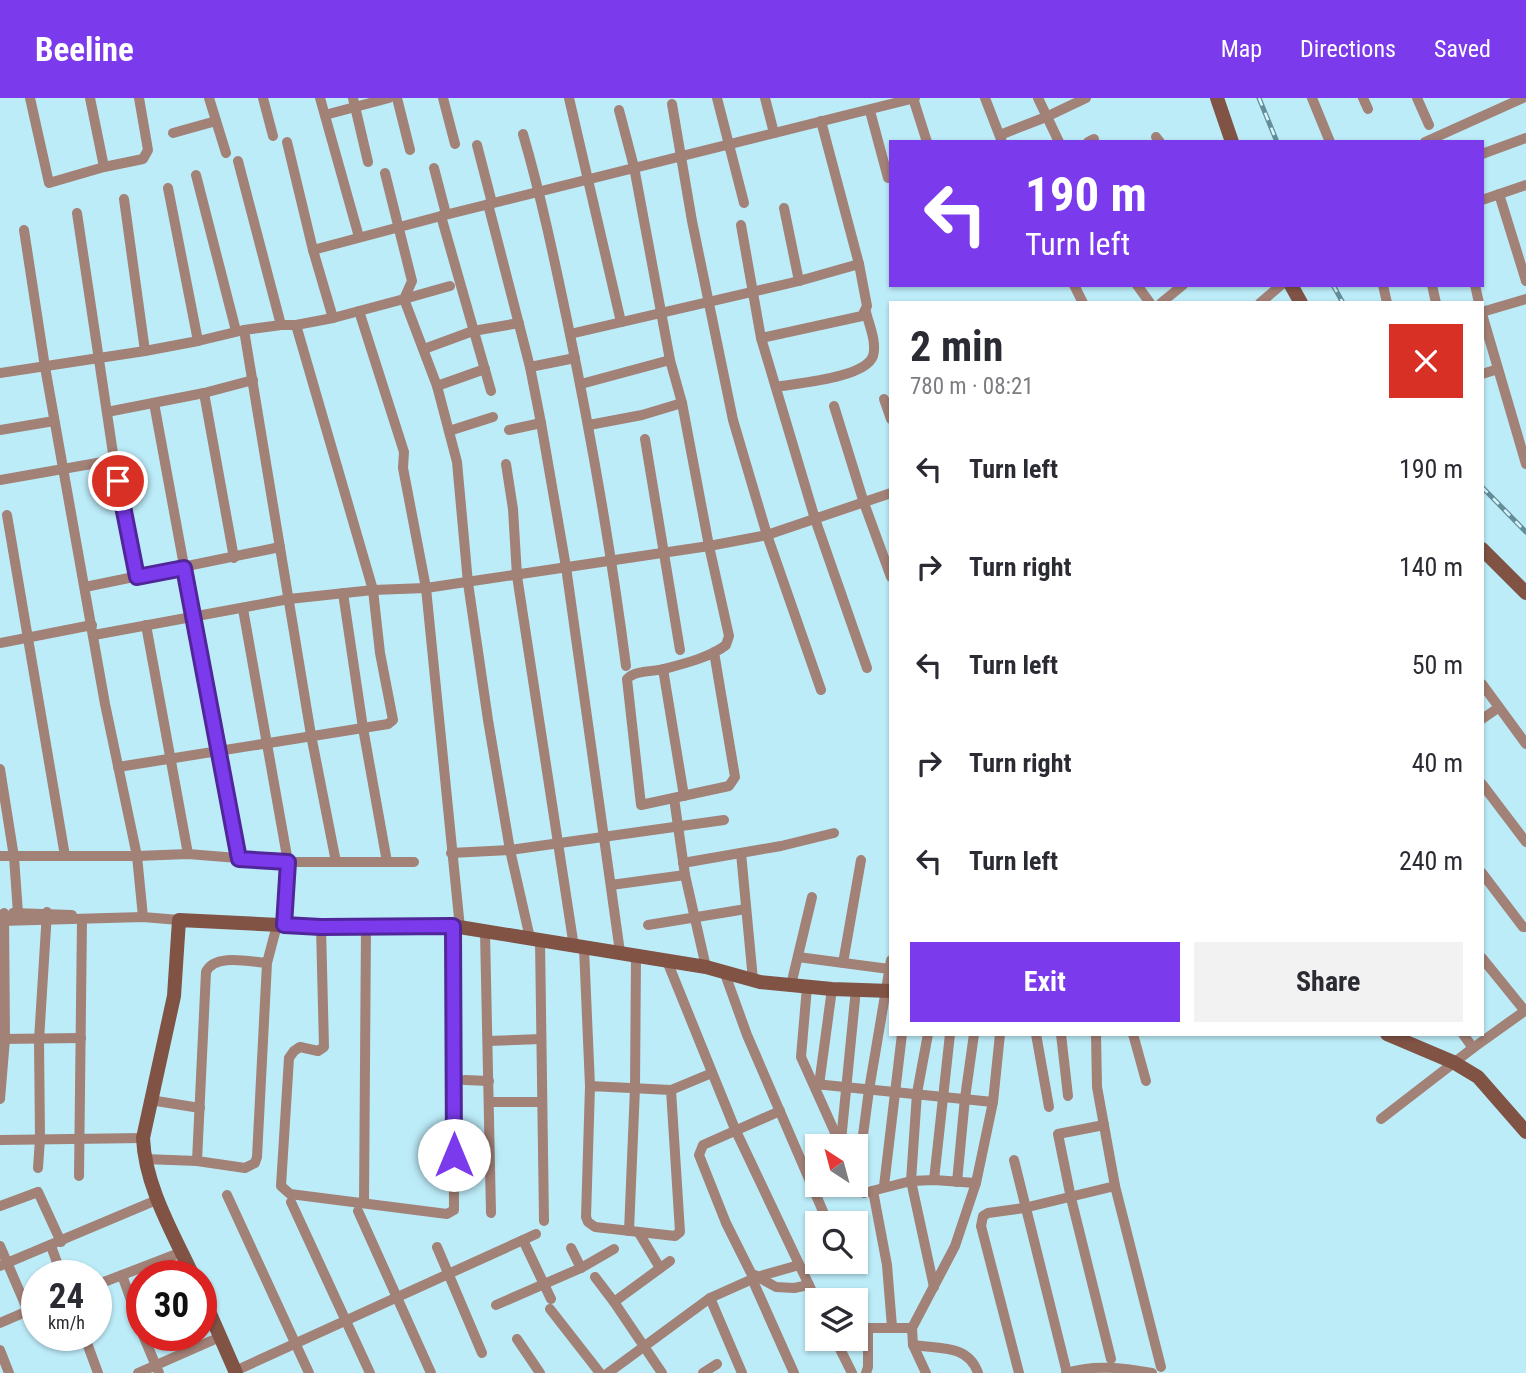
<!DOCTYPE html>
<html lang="en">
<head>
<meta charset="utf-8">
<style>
	:root { --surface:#fff; --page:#f2f2f3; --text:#2b2b33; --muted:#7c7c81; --accent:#7c3aed }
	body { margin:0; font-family:"Roboto Condensed",sans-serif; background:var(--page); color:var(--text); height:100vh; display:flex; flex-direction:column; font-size:26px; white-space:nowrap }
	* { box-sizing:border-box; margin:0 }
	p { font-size:23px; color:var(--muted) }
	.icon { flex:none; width:38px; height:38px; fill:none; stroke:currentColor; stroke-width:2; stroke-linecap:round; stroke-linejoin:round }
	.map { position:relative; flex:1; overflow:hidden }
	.side { position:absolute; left:889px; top:203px; width:595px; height:735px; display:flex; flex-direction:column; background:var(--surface); border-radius:0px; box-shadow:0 2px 5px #0004 }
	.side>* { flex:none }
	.top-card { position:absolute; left:889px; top:42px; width:595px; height:147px; border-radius:0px; box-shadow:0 2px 5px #0004; background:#7c3aed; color:#fff; overflow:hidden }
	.needle { width:46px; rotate:324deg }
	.tools { position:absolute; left:805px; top:1036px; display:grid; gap:14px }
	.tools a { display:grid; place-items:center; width:63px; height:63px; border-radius:0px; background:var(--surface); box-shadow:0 2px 5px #0004; font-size:35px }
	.speed { position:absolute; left:21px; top:1162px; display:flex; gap:14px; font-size:35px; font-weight:700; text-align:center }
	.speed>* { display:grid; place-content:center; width:91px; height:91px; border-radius:50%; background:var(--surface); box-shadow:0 2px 5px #0004; line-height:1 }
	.speed small { font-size:18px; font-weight:400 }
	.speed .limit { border:10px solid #d22; background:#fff; color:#111 }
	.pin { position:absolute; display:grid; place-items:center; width:60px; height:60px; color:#fff; margin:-30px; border:4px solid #fff; border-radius:50%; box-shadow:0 2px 7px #0007 }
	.me { position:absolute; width:77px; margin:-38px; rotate:0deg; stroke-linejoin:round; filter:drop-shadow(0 0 5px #0008) }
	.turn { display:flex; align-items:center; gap:24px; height:147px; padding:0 21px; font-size:32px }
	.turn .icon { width:91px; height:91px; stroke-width:2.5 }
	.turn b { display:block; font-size:49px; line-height:60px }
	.round { display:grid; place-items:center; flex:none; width:74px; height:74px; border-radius:0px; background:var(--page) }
	.head { display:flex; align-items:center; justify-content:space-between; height:119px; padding:0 21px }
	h1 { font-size:42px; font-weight:700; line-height:52px }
	.button { display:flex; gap:14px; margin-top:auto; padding:14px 21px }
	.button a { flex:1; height:80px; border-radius:0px; background:var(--accent); color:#fff; font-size:28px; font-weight:700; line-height:80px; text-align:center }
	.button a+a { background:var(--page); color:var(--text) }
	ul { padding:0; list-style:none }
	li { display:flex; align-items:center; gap:21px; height:98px; padding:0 21px }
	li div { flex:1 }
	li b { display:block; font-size:26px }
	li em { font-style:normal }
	header { display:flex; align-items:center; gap:42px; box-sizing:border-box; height:98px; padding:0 35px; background:var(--accent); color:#fff }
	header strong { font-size:33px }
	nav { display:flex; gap:38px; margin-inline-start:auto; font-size:24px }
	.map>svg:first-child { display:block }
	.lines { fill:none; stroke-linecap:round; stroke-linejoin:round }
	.street { stroke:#a28177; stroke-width:10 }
	.secondary { stroke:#805345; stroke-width:14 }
	.rail-casing { stroke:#648d98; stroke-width:5 }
	.rail { stroke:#d7f6ff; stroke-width:2.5; stroke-dasharray:8; stroke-linecap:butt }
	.route-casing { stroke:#51269a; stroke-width:18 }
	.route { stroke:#7c3aed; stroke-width:12 }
</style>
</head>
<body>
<header>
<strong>Beeline</strong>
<nav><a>Map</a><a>Directions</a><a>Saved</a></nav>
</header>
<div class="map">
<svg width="1526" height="1275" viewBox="0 0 1526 1275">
	<rect width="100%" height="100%" fill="#bdecf9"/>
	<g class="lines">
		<g class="street">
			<path d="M30 0 49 85 104 69"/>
			<path d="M90 0 104 69 143 61 148 52 139 0"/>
			<path d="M209 0 226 55"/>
			<path d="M263 0 273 38"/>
			<path d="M320 0 359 139"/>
			<path d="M353 0 368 64"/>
			<path d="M397 0 410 52"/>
			<path d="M443 0 455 46"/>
			<path d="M569 0 621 224"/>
			<path d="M717 0 744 105"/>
			<path d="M765 0 774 35"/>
			<path d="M913 0 927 44"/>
			<path d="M985 0 1002 44"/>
			<path d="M1038 0 1059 44"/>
			<path d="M1312 0 1330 44"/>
			<path d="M1363 0 1368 11"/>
			<path d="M1417 0 1429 27"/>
			<path d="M672 6 692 123 733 322 767 437 821 592"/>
			<path d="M619 12 634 69 670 262 682 305 709 448 729 538 726 547C711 559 683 566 664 571 652 574 635 572 627 581L641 707 729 688 735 679 714 554"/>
			<path d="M870 13 888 80"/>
			<path d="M325 17 389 0"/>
			<path d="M173 35 216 23"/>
			<path d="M523 36C541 98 554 160 567 222 591 337 611 452 626 568"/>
			<path d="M1000 37 1046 19 1086 0"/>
			<path d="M1156 39 1160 44"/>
			<path d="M287 44 313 152 333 220"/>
			<path d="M1088 44 1094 41"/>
			<path d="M1425 44 1523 0"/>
			<path d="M477 47 492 105"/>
			<path d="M1482 56 1526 40"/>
			<path d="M238 63 281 227"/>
			<path d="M434 70 446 116"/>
			<path d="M196 77 236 233"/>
			<path d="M168 90 198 243"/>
			<path d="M1499 96 1526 183"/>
			<path d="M124 101 145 253"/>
			<path d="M1482 102 1526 87"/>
			<path d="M488 106 530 269 541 325 566 469 620 854"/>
			<path d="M784 110 799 183"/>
			<path d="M77 115 114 362 137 479"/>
			<path d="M441 118 491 293"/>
			<path d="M741 127 761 240 815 421 867 570"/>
			<path d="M24 132 45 269 105 606 137 758 143 819"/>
			<path d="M313 152 441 118 915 0"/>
			<path d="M1074 187 1083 205"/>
			<path d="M1137 187 1150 205"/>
			<path d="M1383 187 1387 205"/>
			<path d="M1432 187 1436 205"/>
			<path d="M1475 187 1479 205"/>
			<path d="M450 188 404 201 437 288 457 364 468 485 488 622 510 752 530 840"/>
			<path d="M1161 205 1183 187"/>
			<path d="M1260 205 1281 187"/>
			<path d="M359 213 404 354 403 370 426 490 460 830"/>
			<path d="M1482 214 1526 201"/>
			<path d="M1482 216 1526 366"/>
			<path d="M244 232 311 637 336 764"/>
			<path d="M570 236 799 183 859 166 821 23"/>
			<path d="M761 240 862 218 867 208 859 166"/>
			<path d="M424 251 473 233 519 225"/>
			<path d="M530 269 575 260"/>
			<path d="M0 275 145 253 198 243 244 232 281 227H296L333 220 404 201 412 183 385 75"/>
			<path d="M1482 276 1498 271"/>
			<path d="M581 286 670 262"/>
			<path d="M437 288 485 271"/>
			<path d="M776 289C798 285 865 280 873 258 877 244 869 227 866 214"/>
			<path d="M204 295 234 460"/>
			<path d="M884 301 891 321"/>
			<path d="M154 305 238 761"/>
			<path d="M834 308 864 405 891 479"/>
			<path d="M107 314 204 295 253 282"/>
			<path d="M589 327 642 317 682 305"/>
			<path d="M0 332 54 323"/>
			<path d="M509 332 541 325"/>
			<path d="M449 333 493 319"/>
			<path d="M645 341 680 552"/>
			<path d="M506 366 513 411 517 478 574 849"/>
			<path d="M0 382 114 362"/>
			<path d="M7 417 65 758"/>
			<path d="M85 489 280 449"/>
			<path d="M243 511 288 764 284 827"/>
			<path d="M146 527 188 756"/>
			<path d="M94 537 289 501 373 492 426 490 709 448 767 437 891 395"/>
			<path d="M0 545 92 527"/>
			<path d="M663 571 684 698"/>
			<path d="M1482 586 1526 646"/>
			<path d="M1482 621 1498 610"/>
			<path d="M118 669 388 626 393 622 380 555 373 492 296 227"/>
			<path d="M0 671 14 759 18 815"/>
			<path d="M1482 686 1526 744"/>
			<path d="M674 700 685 777 706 869"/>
			<path d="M451 755 510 752 724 722"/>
			<path d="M741 755 753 882"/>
			<path d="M0 758H137L188 756 288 764H387L363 630 343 495"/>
			<path d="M387 764H414"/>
			<path d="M683 765 781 748 834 735"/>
			<path d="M1482 775 1523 829H1526"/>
			<path d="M611 787 685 777"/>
			<path d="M13 815 72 817"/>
			<path d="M1 823 143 819 179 822"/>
			<path d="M648 827 746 811"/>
			<path d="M321 829 324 949 318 953 300 949 294 953 289 960 281 1088 290 1096 447 1116 454 1112 453 828"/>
			<path d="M485 834 491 1115"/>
			<path d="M540 842 544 1123"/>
			<path d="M584 850 590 988 586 1119 588 1124 595 1129 675 1138 680 1134 671 992 590 988"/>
			<path d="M798 859 889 871"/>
			<path d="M1482 860 1525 913"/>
			<path d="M667 863 735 1031 817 1204"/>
			<path d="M267 865C250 864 215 855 206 874L197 1063 245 1070 255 1065 257 1059 267 865 277 827"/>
			<path d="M843 865 861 762"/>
			<path d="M725 876 747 937 828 1125"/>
			<path d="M791 887 812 799"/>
			<path d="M807 889 801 959 841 1048"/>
			<path d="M928 936 917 995 911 1083 934 1189"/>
			<path d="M1036 936 1049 1009"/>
			<path d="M1061 936 1068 998"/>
			<path d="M1096 936 1097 989 1115 1088 1161 1269"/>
			<path d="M1133 936 1146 983"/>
			<path d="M1 941 81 940"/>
			<path d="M488 943 541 941"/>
			<path d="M1473 950 1526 912"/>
			<path d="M465 982 489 983"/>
			<path d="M815 986 993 1004"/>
			<path d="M819 987 832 891"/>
			<path d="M671 992 712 975"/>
			<path d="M0 1001 5 941 4 815"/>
			<path d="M150 1002 200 1010"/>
			<path d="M489 1004H542"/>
			<path d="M780 1013 703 1047 699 1057 726 1125 751 1175 776 1189 794 1190 809 1187"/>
			<path d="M1381 1021 1473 950 1463 936"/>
			<path d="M1104 1027 1058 1036 1071 1100 1111 1261"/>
			<path d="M0 1042 143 1040"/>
			<path d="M841 1043 856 891"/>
			<path d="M144 1061 197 1063"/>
			<path d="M1014 1062 1067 1275"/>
			<path d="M38 1070 40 1041 39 942 47 814"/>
			<path d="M79 1078 82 821"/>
			<path d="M856 1079 859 1090 864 1095 911 1083 934 1082 976 1085"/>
			<path d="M857 1082 869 992 891 862"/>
			<path d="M934 1082 950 936"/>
			<path d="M957 1084 965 1000 974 936"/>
			<path d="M884 1088 902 936"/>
			<path d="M873 1093 887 1167 892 1229"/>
			<path d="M227 1097 309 1275"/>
			<path d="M291 1104 370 1275"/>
			<path d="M364 1105 366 827"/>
			<path d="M0 1108 38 1094 61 1144"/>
			<path d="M358 1113 431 1275"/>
			<path d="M629 1133 635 990 636 857"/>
			<path d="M639 1135 660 1170"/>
			<path d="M536 1136 523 1142 551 1201"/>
			<path d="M0 1148 28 1213"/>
			<path d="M51 1148 62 1178"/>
			<path d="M437 1149 482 1255"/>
			<path d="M571 1150 581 1170"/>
			<path d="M0 1168 159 1101"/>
			<path d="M122 1177 142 1233"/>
			<path d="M595 1179 614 1204"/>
			<path d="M752 1181 794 1275"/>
			<path d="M96 1187 182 1154"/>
			<path d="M710 1200 742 1275"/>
			<path d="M496 1207 581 1170 614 1151"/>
			<path d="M550 1211 600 1275"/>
			<path d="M0 1225 37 1209"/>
			<path d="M856 1225 868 1230H912"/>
			<path d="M84 1237 98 1275"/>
			<path d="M143 1237 159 1275"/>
			<path d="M517 1241 540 1275"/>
			<path d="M835 1241 852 1275"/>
			<path d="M913 1247C939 1251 968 1246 978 1275"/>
			<path d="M0 1252 9 1275"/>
			<path d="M235 1273 523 1142"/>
			<path d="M138 1275 220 1239"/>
			<path d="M608 1275 710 1200 757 1179 799 1167"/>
			<path d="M662 1275 614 1204 670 1163"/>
			<path d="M703 1275 717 1266"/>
			<path d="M866 1275 868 1269V1230"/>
			<path d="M926 1275 913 1247 912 1230 955 1148 976 1085 993 1004 1000 936"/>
			<path d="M1019 1275 981 1128 983 1118 988 1115 1024 1110 1115 1088"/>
			<path d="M1066 1275C1095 1266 1123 1270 1152 1275"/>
		</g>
		<g class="secondary">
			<path d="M1217 0 1232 44"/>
			<path d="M1291 187 1301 205"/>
			<path d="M1482 451 1526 495"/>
			<path d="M1387 936 1453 964 1478 979 1526 1034"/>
			<path d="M193 1178C173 1135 145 1088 143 1040L174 898 179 822 321 829 453 828 706 869 760 884 832 891 891 893"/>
			<path d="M201 1195 236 1275"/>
		</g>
		<defs>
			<g id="rail">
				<path d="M1259 0 1277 44"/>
				<path d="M1333 187 1343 205"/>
				<path d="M1482 389 1526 434"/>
			</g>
		</defs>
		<use href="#rail" class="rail-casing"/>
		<use href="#rail" class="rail"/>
	</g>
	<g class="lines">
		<defs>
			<path id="route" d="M118 383 137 479 184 470 239 761 288 764 284 827 321 829 453 828 454 1057"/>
		</defs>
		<use href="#route" class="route-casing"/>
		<use href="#route" class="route"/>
	</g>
</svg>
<div class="tools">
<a><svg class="needle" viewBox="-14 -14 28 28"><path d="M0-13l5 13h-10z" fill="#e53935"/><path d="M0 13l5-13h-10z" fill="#7c7c81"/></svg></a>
<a><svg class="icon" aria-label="search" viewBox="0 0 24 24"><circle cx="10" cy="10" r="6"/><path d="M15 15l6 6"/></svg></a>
<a><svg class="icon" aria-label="layers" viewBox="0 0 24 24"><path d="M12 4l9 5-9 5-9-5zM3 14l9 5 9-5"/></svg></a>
</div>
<div class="speed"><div>24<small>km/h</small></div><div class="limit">30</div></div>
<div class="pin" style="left:118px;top:383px;background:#d93025"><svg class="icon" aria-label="arrive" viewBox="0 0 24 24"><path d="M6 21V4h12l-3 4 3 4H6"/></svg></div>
<svg class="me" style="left:454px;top:1057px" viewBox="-20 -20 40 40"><circle r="19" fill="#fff"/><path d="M0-13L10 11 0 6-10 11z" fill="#7c3aed"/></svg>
<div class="top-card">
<div class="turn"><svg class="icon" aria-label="left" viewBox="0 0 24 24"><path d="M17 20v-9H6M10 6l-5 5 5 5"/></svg><div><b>190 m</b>Turn left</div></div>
</div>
<section class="side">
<div class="head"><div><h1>2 min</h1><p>780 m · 08:21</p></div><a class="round" style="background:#d93025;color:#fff"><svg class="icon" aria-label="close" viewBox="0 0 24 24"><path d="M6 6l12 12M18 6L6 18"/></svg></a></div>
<ul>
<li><svg class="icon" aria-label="left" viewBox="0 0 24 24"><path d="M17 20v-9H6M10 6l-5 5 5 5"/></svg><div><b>Turn left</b></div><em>190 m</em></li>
<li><svg class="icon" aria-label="right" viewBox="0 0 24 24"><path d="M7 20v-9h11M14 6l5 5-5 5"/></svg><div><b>Turn right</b></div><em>140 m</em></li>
<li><svg class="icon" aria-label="left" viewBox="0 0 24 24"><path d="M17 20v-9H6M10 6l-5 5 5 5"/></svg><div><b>Turn left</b></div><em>50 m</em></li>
<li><svg class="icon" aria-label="right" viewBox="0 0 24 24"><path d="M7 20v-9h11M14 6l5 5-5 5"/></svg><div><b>Turn right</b></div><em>40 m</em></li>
<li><svg class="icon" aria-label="left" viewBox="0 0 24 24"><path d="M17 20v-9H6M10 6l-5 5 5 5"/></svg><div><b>Turn left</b></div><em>240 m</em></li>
</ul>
<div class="button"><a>Exit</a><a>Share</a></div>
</section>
</div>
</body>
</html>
